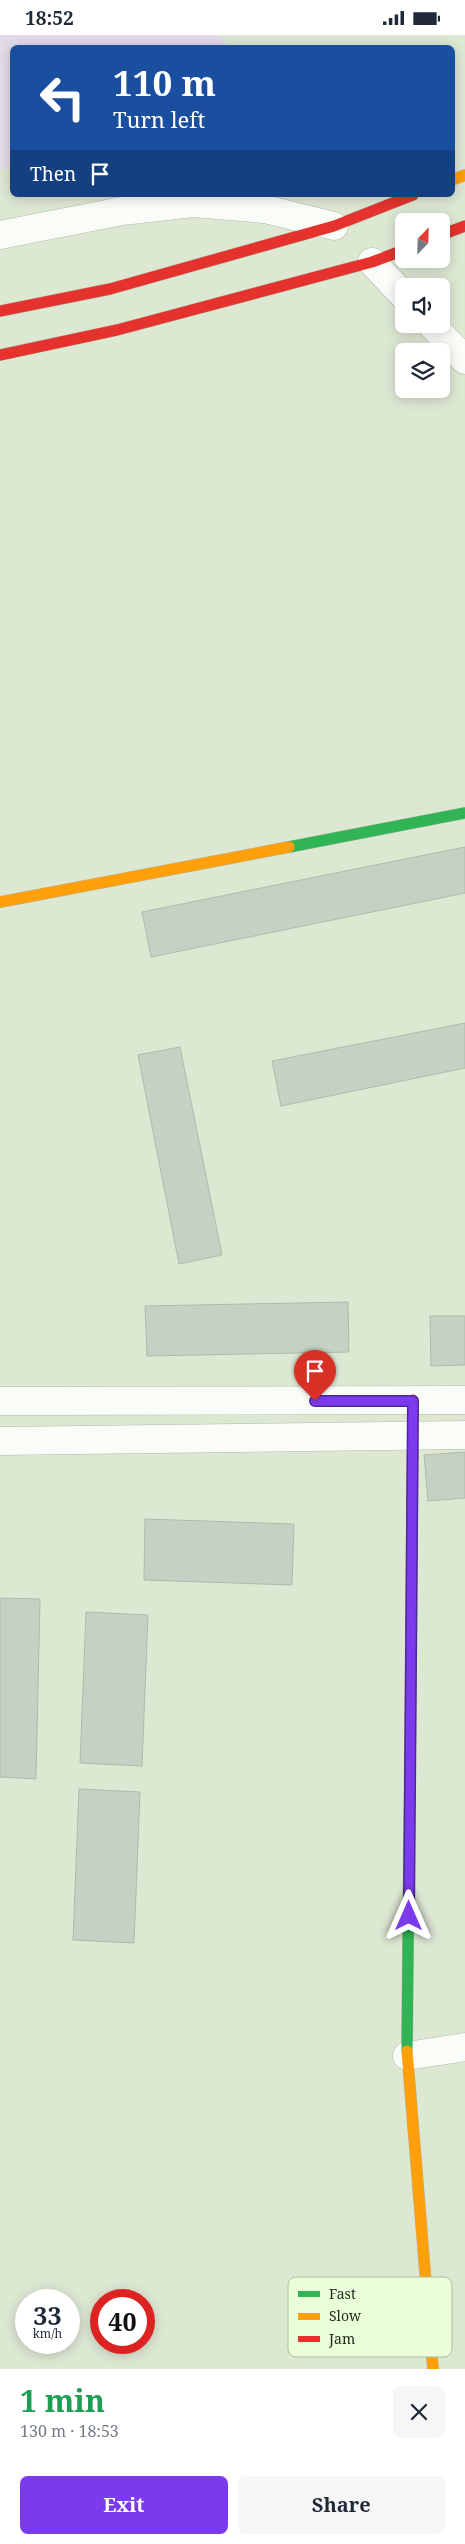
<!DOCTYPE html>
<html lang="en">
<head>
<meta charset="utf-8">
<style>
	:root { --surface:#fff; --page:#f6f6f7; --text:#1f2937; --muted:#747a83; --accent:#7c3aed }
	body { margin:0; font-family:"Noto Serif",serif; background:var(--page); color:var(--text); height:100vh; display:flex; flex-direction:column; font-size:19px; white-space:nowrap }
	* { box-sizing:border-box; margin:0 }
	p { font-size:16px; color:var(--muted) }
	.icon { flex:none; width:28px; height:28px; fill:none; stroke:currentColor; stroke-width:2; stroke-linecap:round; stroke-linejoin:round }
	.map { position:relative; height:2334px; overflow:hidden }
	.drawer { display:flex; flex-direction:column; background:var(--surface); flex:1 }
	.drawer>* { flex:none }
	.banner { position:absolute; left:10px; top:10px; width:445px; height:152px; border-radius:8px; box-shadow:0 2px 12px #0003; background:#1a4fa0; color:#fff; overflow:hidden }
	.needle { width:32px; rotate:23deg }
	.tools { position:absolute; left:395px; top:178px; display:grid; gap:10px }
	.tools a { display:grid; place-items:center; width:55px; height:55px; border-radius:8px; background:var(--surface); box-shadow:0 2px 12px #0003; font-size:25px }
	.speed { position:absolute; left:15px; top:2254px; display:flex; gap:10px; font-size:25px; font-weight:700; text-align:center }
	.speed>* { display:grid; place-content:center; width:65px; height:65px; border-radius:50%; background:var(--surface); box-shadow:0 2px 12px #0003; line-height:1 }
	.speed small { font-size:12px; font-weight:400 }
	.speed .limit { border:8px solid #d22; background:#fff; color:#111 }
	.pin { position:absolute; display:grid; place-items:center; width:42px; height:42px; color:#fff; margin:-51px -21px; border-radius:50% 50% 50% 0; rotate:-45deg; box-shadow:0 0 5px #0007 }
	.pin .icon { rotate:45deg }
	.me { position:absolute; width:55px; margin:-28px; rotate:0deg; stroke-linejoin:round; filter:drop-shadow(0 0 4px #0008) }
	.turn { display:flex; align-items:center; gap:18px; height:105px; padding:0 20px; font-size:22px }
	.turn .icon { width:65px; height:65px; stroke-width:2.5 }
	.turn b { display:block; font-size:35px; line-height:42px }
	.then { display:flex; align-items:center; height:48px; padding:0 20px; background:#0003; gap:10px; font-size:19px }
	.round { display:grid; place-items:center; flex:none; width:52px; height:52px; border-radius:8px; background:var(--page) }
	.headline { display:flex; align-items:center; justify-content:space-between; height:85px; padding:0 20px }
	h1 { font-size:30px; font-weight:700; line-height:38px; color:#1e9e55 }
	.button { display:flex; gap:10px; margin-top:auto; padding:10px 20px }
	.button a { flex:1; height:58px; border-radius:8px; background:var(--accent); color:#fff; font-size:20px; font-weight:700; line-height:58px; text-align:center }
	.button a+a { background:var(--page); color:var(--text) }
	.status { display:flex; justify-content:space-between; align-items:center; height:35px; padding:0 25px; background:var(--surface); direction:ltr }
	.status svg { height:14px; fill:currentColor }
	.map>svg:first-child { display:block }
	.grass { fill:#e2dae8 }
	.building { fill:#c5d2c3; stroke:#afbaab }
	.lines { fill:none; stroke-linecap:round; stroke-linejoin:round }
	.street-casing { stroke:#b1b9a9; stroke-width:29 }
	.fast-casing { stroke:#b1b9a9; stroke-width:12 }
	.slow-casing { stroke:#b1b9a9; stroke-width:12 }
	.jam-casing { stroke:#b1b9a9; stroke-width:12 }
	.street { stroke:#fafcf8; stroke-width:28 }
	.fast { stroke:#30b455; stroke-width:11 }
	.slow { stroke:#ff9f0a; stroke-width:11 }
	.jam { stroke:#e5322d; stroke-width:11 }
	.route-casing { stroke:#51269a; stroke-width:12 }
	.route { stroke:#7c3aed; stroke-width:9 }
	.key { fill:#e9fed9; stroke:#aebea0; stroke-width:1 }
	.key-label { font-size:14px; fill:#232a1c }
</style>
</head>
<body>
<div class="status"><b>18:52</b><svg viewBox="0 0 49 12"><path d="M0 12V9h3v3zM5 12V6h3v6zM10 12V3h3v9zM15 12V0h3v12zM26 1h20v11H26zM47 4h2v5h-2z"/></svg></div>
<div class="map">
<svg width="465" height="2334" viewBox="0 0 465 2334">
	<rect width="100%" height="100%" fill="#dde8d3"/>
	<path class="grass" d="M0 0H220L229 12H12V132L0 135Z"/>
	<g class="building">
		<path d="M465 812V858L151 922 142 877Z"/>
		<path d="M465 988V1033L281 1071 272 1026Z"/>
		<path d="M180 1012 222 1220 179 1229 138 1020Z"/>
		<path d="M348 1267 349 1317 147 1321 145 1271Z"/>
		<path d="M430 1281H465V1330L431 1331Z"/>
		<path d="M465 1417V1463L428 1466 424 1420Z"/>
		<path d="M145 1484 294 1489 292 1550 144 1545Z"/>
		<path d="M0 1563 40 1564 36 1744 0 1742Z"/>
		<path d="M86 1577 148 1580 142 1731 80 1728Z"/>
		<path d="M79 1754 140 1757 134 1908 73 1905Z"/>
	</g>
	<g class="lines">
		<defs>
			<g id="street">
				<path d="M0 200 122 176 193 168 265 174 334 191"/>
				<path d="M372 227 404 261"/>
				<path d="M431 289 465 325"/>
				<path d="M0 1366 465 1365"/>
				<path d="M0 1406 465 1400"/>
				<path d="M407 2021 465 2012"/>
			</g>
			<g id="fast">
				<path d="M289 812 465 778"/>
				<path d="M407 2016 411 1619"/>
			</g>
			<g id="slow">
				<path d="M452 145 465 140"/>
				<path d="M0 867 289 812"/>
				<path d="M407 2016 433 2334"/>
			</g>
			<g id="jam">
				<path d="M441 200 465 191"/>
				<path d="M0 276 110 254 334 191 413 160"/>
				<path d="M0 320 117 295 372 227 404 215"/>
				<path d="M411 1619 413 1365"/>
			</g>
		</defs>
		<use href="#street" class="street-casing"/>
		<use href="#fast" class="fast-casing"/>
		<use href="#slow" class="slow-casing"/>
		<use href="#jam" class="jam-casing"/>
		<use href="#street" class="street"/>
		<use href="#fast" class="fast"/>
		<use href="#slow" class="slow"/>
		<use href="#jam" class="jam"/>
	</g>
	<g class="lines">
		<defs>
			<path id="route" d="M315 1366H413L409 1881"/>
		</defs>
		<use href="#route" class="route-casing"/>
		<use href="#route" class="route"/>
	</g>
	<rect x="288" y="2242" width="164" height="80" rx="8" class="key"/>
	<rect x="298" y="2256" width="22" height="6" fill="#30b455"/>
	<rect x="298" y="2278" width="22" height="7" fill="#ff9f0a"/>
	<rect x="298" y="2301" width="22" height="6" fill="#e5322d"/>
	<g class="key-label">
		<text x="329" y="2264">Fast</text>
		<text x="329" y="2286">Slow</text>
		<text x="329" y="2309">Jam</text>
	</g>
</svg>
<div class="tools">
<a><svg class="needle" viewBox="-14 -14 28 28"><path d="M0-13l5 13h-10z" fill="#e53935"/><path d="M0 13l5-13h-10z" fill="#747a83"/></svg></a>
<a><svg class="icon" aria-label="sound" viewBox="0 0 24 24"><path d="M4 9h4l5-4v14l-5-4H4zM17 9q2 3 0 6"/></svg></a>
<a><svg class="icon" aria-label="layers" viewBox="0 0 24 24"><path d="M12 4l9 5-9 5-9-5zM3 14l9 5 9-5"/></svg></a>
</div>
<div class="speed"><div>33<small>km/h</small></div><div class="limit">40</div></div>
<div class="pin" style="left:315px;top:1366px;background:#d93025"><svg class="icon" aria-label="arrive" viewBox="0 0 24 24"><path d="M6 21V4h12l-3 4 3 4H6"/></svg></div>
<svg class="me" style="left:409px;top:1881px" viewBox="-20 -20 40 40"><path d="M0-17L14 15 0 8-14 15z" fill="#7c3aed" stroke="#fff" stroke-width="4"/></svg>
<div class="banner">
<div class="turn"><svg class="icon" aria-label="left" viewBox="0 0 24 24"><path d="M17 20v-9H6M10 6l-5 5 5 5"/></svg><div><b>110 m</b>Turn left</div></div>
<div class="then">Then<svg class="icon" aria-label="arrive" viewBox="0 0 24 24"><path d="M6 21V4h12l-3 4 3 4H6"/></svg></div>
</div>
</div>
<section class="drawer">
<div class="headline"><div><h1>1 min</h1><p>130 m · 18:53</p></div><a class="round"><svg class="icon" aria-label="close" viewBox="0 0 24 24"><path d="M6 6l12 12M18 6L6 18"/></svg></a></div>
<div class="button"><a>Exit</a><a>Share</a></div>
</section>
</body>
</html>
